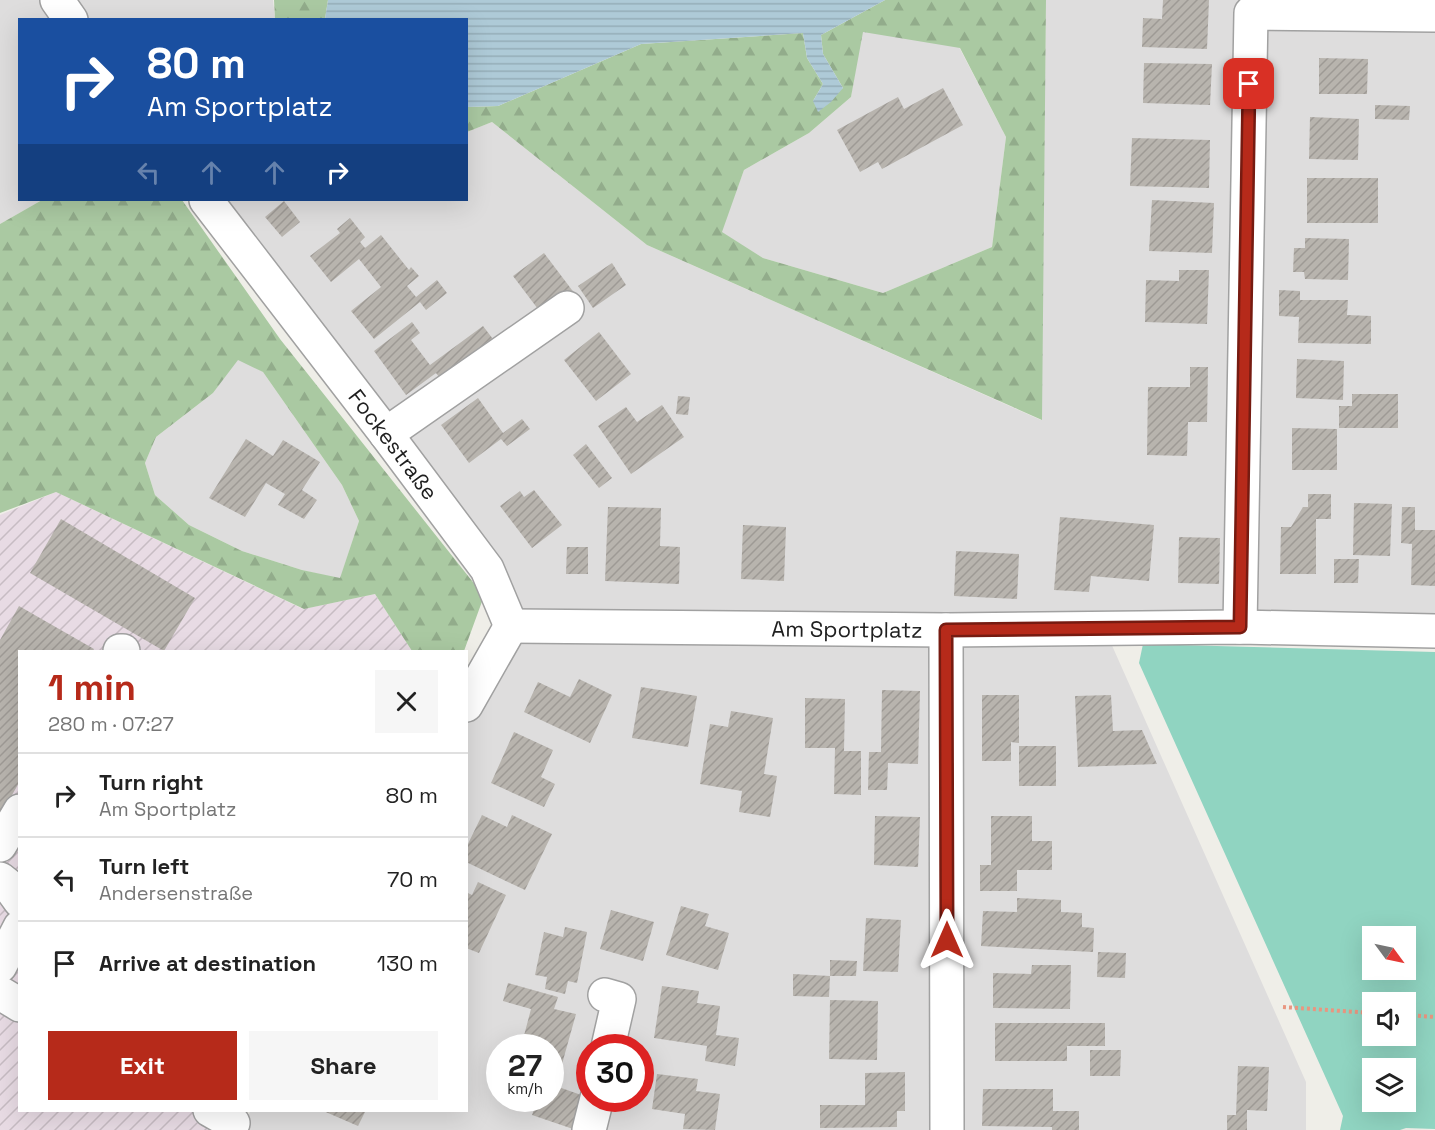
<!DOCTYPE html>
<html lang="en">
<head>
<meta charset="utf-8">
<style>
	:root { --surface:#fff; --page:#f6f6f6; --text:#222; --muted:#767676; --line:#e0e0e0; --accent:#b62a1a }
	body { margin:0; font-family:"Space Grotesk",sans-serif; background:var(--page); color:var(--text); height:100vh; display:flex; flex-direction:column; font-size:22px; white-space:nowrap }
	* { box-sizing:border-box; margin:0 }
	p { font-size:20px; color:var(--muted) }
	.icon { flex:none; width:33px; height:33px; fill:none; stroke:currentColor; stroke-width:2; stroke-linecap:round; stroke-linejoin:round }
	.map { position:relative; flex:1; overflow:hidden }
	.side { position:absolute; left:18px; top:650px; width:450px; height:462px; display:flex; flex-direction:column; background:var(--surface); border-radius:0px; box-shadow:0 6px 24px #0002 }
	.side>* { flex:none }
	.hud { position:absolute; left:18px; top:18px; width:450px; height:183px; border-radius:0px; box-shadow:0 6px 24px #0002; background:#1a4fa0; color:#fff; overflow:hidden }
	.needle { width:39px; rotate:123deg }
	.buttons { position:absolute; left:1362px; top:926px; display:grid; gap:12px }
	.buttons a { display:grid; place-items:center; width:54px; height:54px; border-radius:0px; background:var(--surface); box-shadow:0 6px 24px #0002; font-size:30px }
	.speed { position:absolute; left:486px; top:1034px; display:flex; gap:12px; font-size:30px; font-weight:700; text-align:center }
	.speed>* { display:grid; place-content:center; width:78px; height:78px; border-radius:50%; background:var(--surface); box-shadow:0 6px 24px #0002; line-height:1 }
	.speed small { font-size:15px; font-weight:400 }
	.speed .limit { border:9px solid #d22; background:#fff; color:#111 }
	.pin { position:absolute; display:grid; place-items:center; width:51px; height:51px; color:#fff; margin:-26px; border-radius:12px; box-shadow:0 3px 9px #0006 }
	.me { position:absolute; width:66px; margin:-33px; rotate:0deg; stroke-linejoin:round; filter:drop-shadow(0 0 4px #0008) }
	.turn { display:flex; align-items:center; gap:21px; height:126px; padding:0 30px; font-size:27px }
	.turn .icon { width:78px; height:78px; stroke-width:2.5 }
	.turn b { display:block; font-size:42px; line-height:51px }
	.lanes { display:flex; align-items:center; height:57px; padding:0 30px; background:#0003; justify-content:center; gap:30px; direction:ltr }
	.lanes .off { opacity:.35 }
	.round { display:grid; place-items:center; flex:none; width:63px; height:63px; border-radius:0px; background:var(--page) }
	.headline { display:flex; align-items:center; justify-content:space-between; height:102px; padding:0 30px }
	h1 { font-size:36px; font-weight:700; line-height:45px; color:var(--accent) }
	.cta { display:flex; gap:12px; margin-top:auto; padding:12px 30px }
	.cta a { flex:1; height:69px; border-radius:0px; background:var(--accent); color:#fff; font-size:24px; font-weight:700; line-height:69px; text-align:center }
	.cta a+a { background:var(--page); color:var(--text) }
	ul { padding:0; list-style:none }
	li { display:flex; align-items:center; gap:18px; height:84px; padding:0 30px; border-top:2px solid var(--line) }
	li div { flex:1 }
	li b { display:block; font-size:22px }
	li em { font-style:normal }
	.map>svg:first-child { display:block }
	.residential { fill:#dedddd; fill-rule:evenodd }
	.industrial { fill:url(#industrial-furrows) }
	.forest { fill:url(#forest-firs); fill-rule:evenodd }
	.pitch { fill:#90d4c1; fill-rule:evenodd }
	.water { fill:url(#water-rules) }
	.building { fill:url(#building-hatch) }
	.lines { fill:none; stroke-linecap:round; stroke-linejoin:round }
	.minor-casing { stroke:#a1a1a1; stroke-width:36 }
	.path { stroke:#e99680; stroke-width:4; stroke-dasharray:3 3; stroke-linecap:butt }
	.minor { stroke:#fff; stroke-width:33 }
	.route-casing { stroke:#761b11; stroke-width:15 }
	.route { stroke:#b62a1a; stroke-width:10 }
	.labels { text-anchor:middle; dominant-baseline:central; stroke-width:6; stroke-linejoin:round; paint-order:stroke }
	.street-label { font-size:22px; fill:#202020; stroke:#fff }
</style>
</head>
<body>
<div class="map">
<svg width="1435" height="1130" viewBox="0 0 1435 1130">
	<defs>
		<pattern id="industrial-furrows" width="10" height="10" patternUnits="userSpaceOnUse" patternTransform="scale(1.5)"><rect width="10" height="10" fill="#e8dbe4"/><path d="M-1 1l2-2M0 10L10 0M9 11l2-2" fill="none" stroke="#c7bcc3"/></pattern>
		<pattern id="forest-firs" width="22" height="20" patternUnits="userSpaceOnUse" patternTransform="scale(1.5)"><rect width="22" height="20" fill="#aac9a2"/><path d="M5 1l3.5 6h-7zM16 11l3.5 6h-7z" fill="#92ac8b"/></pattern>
		<pattern id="water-rules" width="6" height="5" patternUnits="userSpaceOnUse" patternTransform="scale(1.5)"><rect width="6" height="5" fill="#aecad7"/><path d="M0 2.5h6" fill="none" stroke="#95adb8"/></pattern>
		<pattern id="building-hatch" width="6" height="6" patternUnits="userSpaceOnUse" patternTransform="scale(1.5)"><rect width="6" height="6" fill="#b8b4ae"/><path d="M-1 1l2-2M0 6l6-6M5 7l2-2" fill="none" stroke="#9e9a95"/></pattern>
	</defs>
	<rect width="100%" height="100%" fill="#efeee8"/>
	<g class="residential">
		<path d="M0 0H273L275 19 20 20V200H42L0 224Z"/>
		<path d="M1046 0H1435V622L1110 641 1306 1082V1130H240L251 1110H466L467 722 509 646 484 596 190 200H466L467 132 492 122 647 245 1041 420ZM500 1047H550V1098H500ZM590 1047H640V1098H590Z"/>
		<path d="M862 31 959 47 1006 137 992 247 883 293 763 258 721 232 744 170 809 133 851 97Z"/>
		<path d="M238 359 263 372 342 485 359 521 340 579 302 570 242 551 189 525 155 495 145 463 156 437 213 393Z"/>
	</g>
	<path class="industrial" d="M56 492 303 609 375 594 412 651H20V1110H219L208 1130H0V515Z"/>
	<g class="forest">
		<path d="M274 0H328L325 19H275Z"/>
		<path d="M885 0H1046L1042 420 647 245 492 122 467 132V107L498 106 641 44 803 33 807 58 823 84 813 101 843 88 823 54 821 35ZM863 32 960 48 1006 137 992 247 883 293 763 258 722 232 744 170 809 133 851 97Z"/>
		<path d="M42 200H182L280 339 484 596 464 651H412L375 594 304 609 56 492 0 513V224ZM238 360 263 372 342 485 359 521 340 578 302 570 242 551 189 525 155 495 145 463 156 437 213 393Z"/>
	</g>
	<path class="pitch" d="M1143 644 1435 652V1129L1406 1128 1400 1130H1340L1343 1116 1139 663ZM1372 936H1406V969H1372ZM1372 1002H1406V1035H1372ZM1372 1068H1406V1101H1372Z"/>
	<path class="water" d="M328 0H885L821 35 823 54 843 88 831 102 818 112 813 101 823 84 807 58 803 33 641 44 498 106 467 107 466 20 325 19Z"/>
	<g class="building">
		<path d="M1163 0H1209L1207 49 1142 47 1143 18 1162 19Z"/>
		<path d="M1319 58 1368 59 1367 94H1319Z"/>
		<path d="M1144 63 1212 64 1210 105 1143 103Z"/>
		<path d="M943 88 963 125 882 169 878 162 860 172 837 130 898 97 904 109Z"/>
		<path d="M1375 105 1410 106 1409 120 1375 119Z"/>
		<path d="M1310 117 1359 119 1358 160 1309 159Z"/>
		<path d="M1132 138 1210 140 1209 188 1130 186Z"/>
		<rect x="1307" y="178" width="71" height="45"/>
		<path d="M1152 200 1214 203 1212 253 1149 251Z"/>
		<path d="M284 201 300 222 282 237 265 217Z"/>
		<path d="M350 218 365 237 360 242 365 248 381 235 409 270 411 267 419 276 407 286 416 297 437 280 447 293 426 310 420 302 374 339 351 311 381 287 359 259 331 282 310 256 340 233 337 229Z"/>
		<path d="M1305 238 1349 239 1348 280 1305 279 1304 272H1293L1294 248H1305Z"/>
		<path d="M544 253 575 294 544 317 513 276Z"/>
		<path d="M612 263 626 285 593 308 578 286Z"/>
		<path d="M1179 270H1209L1207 324 1145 322 1146 280 1179 281Z"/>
		<path d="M1279 290 1300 291V300H1348L1347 315 1371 316V344L1298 343 1299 317 1279 316Z"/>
		<path d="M412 322 420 333 411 340 430 365 483 326 496 343 443 382 436 373 406 395 374 351Z"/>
		<path d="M599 332 631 374 596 401 564 360Z"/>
		<path d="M1297 359 1344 361 1343 400 1296 398Z"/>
		<path d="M1190 367H1208L1207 422H1188L1187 456 1147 455 1148 387H1190Z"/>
		<path d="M1352 394H1398V428H1339V406H1352Z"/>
		<path d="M678 396 690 397 688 415 676 414Z"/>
		<path d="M478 398 503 433 522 419 530 429 507 446 501 439 469 463 441 425Z"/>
		<path d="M662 405 684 437 631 474 598 426 626 407 637 422Z"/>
		<path d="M1292 428 1337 429V470H1292Z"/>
		<path d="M246 439 273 456 283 440 320 462 302 490 317 500 304 519 278 505 285 494 266 483 245 517 209 498Z"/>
		<path d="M586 444 612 478 599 488 573 455Z"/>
		<path d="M534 490 562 525 532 548 500 506 520 491 524 497Z"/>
		<path d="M1308 494H1331V519H1316V574H1280L1281 527H1291L1303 507H1308Z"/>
		<path d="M1354 503 1392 504 1390 556 1353 555Z"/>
		<path d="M608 507 661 508 660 546 680 547 679 584 605 581Z"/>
		<path d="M1402 507H1415V530H1435V586L1411 585 1412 544 1401 543Z"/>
		<path d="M1060 517 1154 525 1149 581 1091 576 1089 592 1054 590Z"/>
		<path d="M61 519 195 598 164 651 30 573Z"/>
		<path d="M743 525 786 527 784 581 741 579Z"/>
		<path d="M1179 537 1220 538 1219 584 1178 583Z"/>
		<path d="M567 547H588V574H566Z"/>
		<path d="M956 551 1019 554 1017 599 954 596Z"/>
		<path d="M1334 559H1359L1358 583H1334Z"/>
		<path d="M19 606 94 649 93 651H20V781L0 816V640Z"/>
		<path d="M579 679 612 695 590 743 524 712 538 682 570 697Z"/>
		<path d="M641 687 697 696 688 747 632 738Z"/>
		<path d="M882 690 920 691 918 764 888 763 887 790H868L869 752H881Z"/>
		<path d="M982 695H1019V743L1011 742V761H982Z"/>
		<path d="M1111 695 1113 731 1142 730 1157 764 1078 767 1075 696Z"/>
		<path d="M805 698 845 699 844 751H861V795L834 794 835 748H805Z"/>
		<path d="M731 711 773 718 764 774 777 776 770 817 739 812 742 791 700 784 710 724 728 727Z"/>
		<path d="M514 732 553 750 541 777 555 784 544 807 491 783Z"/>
		<rect x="1019" y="746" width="37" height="40"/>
		<path d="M482 815 507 827 512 815 552 834 525 890 466 862V848Z"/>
		<path d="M875 816 920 817 918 867 874 865Z"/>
		<path d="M991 816H1032V841H1052V870H1017V891H980V865H991Z"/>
		<path d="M478 882 506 895 479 953 466 948V892L472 895Z"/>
		<path d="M1017 898 1061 900V912L1082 913V927L1094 928 1093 952 981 946 983 911 1017 912Z"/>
		<path d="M681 906 709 914 705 926 729 933 718 970 666 955Z"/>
		<path d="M611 910 654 922 643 961 600 949Z"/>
		<path d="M866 918 901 920 898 972 863 971Z"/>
		<path d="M565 927 587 932 577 983 568 981 565 994 545 989 547 977 535 975 544 932 563 937Z"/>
		<path d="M1098 952 1126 953 1125 978 1097 977Z"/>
		<path d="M830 960 857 961 856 976H830L829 997 793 996V974L830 976Z"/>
		<path d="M1032 965H1071L1070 1009 993 1008V973L1031 974Z"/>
		<path d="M508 983 558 997 554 1009 576 1014 562 1064 550 1061V1047H521L531 1009 503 1001Z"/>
		<path d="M662 986 699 991 697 1003 720 1006 716 1035 739 1038 735 1066 705 1061 707 1046 654 1038Z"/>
		<path d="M830 1000 878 1001 877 1060 829 1059Z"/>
		<path d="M995 1023H1105V1046H1067V1061H995Z"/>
		<path d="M1090 1050H1121L1120 1076H1090Z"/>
		<path d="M1238 1066 1269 1067 1267 1111 1247 1110V1130H1227V1115H1236Z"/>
		<path d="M905 1072V1111H897V1127L820 1128V1105H865V1073Z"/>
		<path d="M657 1074 698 1079 696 1091 720 1094 715 1130 683 1129 685 1114 652 1109Z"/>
		<path d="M550 1084 584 1096 573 1129 532 1115 538 1098H550Z"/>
		<path d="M983 1089H1053V1111H1079V1130H1052V1127L982 1126Z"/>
		<path d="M321 1110H366L358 1126Z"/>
	</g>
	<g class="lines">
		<defs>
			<g id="minor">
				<path d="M57 0 71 20"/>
				<path id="s1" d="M206 200 386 434 487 569 511 626"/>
				<path d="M386 434 567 308"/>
				<path id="s2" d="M511 626 946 630 1240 627 1435 631"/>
				<path d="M1240 627 1251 13 1435 15"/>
				<path d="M946 630 947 1130"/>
				<path d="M120 651H123"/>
				<path d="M466 705 511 626"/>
				<path d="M0 845 20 811"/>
				<path d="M0 879 10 887 20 901"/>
				<path d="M0 966 20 927"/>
				<path d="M0 993 20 1005"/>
				<path d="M605 995 619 999 608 1047"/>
				<path d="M210 1110 233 1123"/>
				<path d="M589 1130 597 1098"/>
			</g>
		</defs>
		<use href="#minor" class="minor-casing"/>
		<g class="path">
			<path d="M1283 1007 1372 1013"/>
			<path d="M1406 1015 1435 1017"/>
		</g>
		<use href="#minor" class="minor"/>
	</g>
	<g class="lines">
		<defs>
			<path id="route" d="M947 940 946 630 1240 627 1249 84"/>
		</defs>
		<use href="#route" class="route-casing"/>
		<use href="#route" class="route"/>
	</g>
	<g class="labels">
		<g class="street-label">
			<text stroke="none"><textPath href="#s1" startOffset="308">Fockestraße</textPath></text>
			<text stroke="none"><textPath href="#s2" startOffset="336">Am Sportplatz</textPath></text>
		</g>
	</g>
</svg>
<div class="buttons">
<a><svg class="needle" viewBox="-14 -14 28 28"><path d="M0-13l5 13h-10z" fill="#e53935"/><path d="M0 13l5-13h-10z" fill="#767676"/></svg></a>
<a><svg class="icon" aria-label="sound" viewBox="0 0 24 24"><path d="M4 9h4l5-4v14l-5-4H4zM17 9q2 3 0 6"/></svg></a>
<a><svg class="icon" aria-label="layers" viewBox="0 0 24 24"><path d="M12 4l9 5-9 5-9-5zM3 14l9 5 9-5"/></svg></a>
</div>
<div class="speed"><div>27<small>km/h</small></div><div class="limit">30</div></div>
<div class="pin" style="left:1249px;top:84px;background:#d93025"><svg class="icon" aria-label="arrive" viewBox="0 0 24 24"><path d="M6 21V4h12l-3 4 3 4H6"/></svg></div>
<svg class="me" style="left:947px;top:940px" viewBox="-20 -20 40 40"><path d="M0-17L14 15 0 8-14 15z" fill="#b62a1a" stroke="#fff" stroke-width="4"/></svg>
<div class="hud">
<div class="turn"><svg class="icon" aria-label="right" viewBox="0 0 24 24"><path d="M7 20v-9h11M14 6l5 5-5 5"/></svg><div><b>80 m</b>Am Sportplatz</div></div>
<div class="lanes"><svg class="icon off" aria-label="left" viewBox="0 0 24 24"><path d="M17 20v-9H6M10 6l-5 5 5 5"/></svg><svg class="icon off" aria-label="ahead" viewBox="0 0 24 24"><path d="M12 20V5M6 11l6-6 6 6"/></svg><svg class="icon off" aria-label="ahead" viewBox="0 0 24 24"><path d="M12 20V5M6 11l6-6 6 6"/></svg><svg class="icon" aria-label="right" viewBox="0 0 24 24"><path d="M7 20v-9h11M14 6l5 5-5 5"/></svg></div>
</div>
<section class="side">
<div class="headline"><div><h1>1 min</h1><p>280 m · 07:27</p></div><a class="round"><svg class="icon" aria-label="close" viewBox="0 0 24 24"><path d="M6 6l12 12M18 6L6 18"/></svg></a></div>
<ul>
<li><svg class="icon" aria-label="right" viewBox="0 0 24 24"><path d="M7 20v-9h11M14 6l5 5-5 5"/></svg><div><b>Turn right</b><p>Am Sportplatz</p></div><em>80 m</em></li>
<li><svg class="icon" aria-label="left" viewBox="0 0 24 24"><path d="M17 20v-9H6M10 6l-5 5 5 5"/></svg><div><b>Turn left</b><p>Andersenstraße</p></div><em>70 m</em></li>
<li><svg class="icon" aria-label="arrive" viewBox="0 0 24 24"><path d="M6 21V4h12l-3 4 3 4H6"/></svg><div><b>Arrive at destination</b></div><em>130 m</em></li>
</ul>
<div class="cta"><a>Exit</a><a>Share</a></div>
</section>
</div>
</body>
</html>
